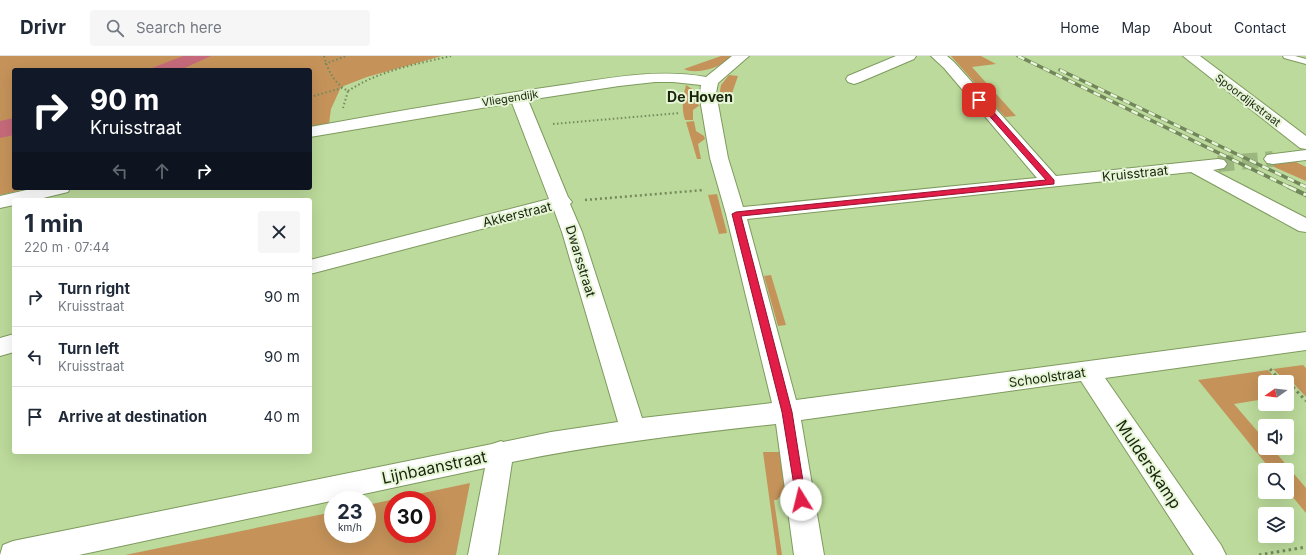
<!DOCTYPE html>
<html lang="en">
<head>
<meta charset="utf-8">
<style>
	:root { --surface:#fff; --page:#f6f6f7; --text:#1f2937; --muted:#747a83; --line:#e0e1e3 }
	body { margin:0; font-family:Inter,sans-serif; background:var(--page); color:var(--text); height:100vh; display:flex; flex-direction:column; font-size:15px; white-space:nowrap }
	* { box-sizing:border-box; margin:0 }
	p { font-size:13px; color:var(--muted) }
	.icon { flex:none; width:22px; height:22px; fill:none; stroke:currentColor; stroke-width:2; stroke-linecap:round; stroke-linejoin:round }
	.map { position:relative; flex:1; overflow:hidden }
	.panel { position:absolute; left:12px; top:142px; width:300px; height:256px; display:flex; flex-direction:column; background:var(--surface); border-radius:4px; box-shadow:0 4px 16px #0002 }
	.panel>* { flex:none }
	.banner { position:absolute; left:12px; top:12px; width:300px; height:122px; border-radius:4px; box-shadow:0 4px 16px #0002; background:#111827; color:#fff; overflow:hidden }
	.needle { width:26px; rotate:256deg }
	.controls { position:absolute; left:1258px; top:319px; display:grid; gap:8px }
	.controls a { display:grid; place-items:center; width:36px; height:36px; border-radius:4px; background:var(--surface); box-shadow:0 4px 16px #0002; font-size:20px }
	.speed { position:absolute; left:324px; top:435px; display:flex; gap:8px; font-size:20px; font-weight:700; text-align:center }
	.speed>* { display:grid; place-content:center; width:52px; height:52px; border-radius:50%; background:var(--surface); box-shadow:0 4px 16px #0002; line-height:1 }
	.speed small { font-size:10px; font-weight:400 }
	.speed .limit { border:6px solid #d22; background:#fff; color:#111 }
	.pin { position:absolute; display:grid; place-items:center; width:34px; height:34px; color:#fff; margin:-17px; border-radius:8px; box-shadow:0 2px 6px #0006 }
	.me { position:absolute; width:44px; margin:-22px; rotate:351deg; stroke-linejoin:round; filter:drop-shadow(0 0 3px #0008) }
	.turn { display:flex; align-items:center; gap:14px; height:84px; padding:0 12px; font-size:18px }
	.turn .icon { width:52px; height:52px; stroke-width:2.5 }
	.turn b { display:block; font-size:28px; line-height:34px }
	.lanes { display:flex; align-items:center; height:38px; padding:0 12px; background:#0003; justify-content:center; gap:20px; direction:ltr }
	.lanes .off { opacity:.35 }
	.round { display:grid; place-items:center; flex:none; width:42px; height:42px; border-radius:4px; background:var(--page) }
	.summary { display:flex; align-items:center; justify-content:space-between; height:68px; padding:0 12px }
	h1 { font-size:24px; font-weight:700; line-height:30px }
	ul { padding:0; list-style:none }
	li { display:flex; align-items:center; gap:12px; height:60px; padding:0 12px; border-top:1px solid var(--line) }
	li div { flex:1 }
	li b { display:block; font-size:15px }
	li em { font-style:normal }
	header { display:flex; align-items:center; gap:24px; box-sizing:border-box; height:56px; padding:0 20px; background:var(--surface); border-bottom:1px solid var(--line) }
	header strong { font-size:19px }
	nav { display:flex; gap:22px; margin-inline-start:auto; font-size:14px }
	.search { width:280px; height:36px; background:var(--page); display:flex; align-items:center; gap:10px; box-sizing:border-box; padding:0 14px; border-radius:4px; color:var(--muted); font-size:15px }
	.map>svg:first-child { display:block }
	.green { fill:#c5935a; fill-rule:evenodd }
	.water { fill:#c66a7b }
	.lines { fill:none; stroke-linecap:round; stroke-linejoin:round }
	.minor-tunnel { stroke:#9bb67e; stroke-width:16; stroke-dasharray:16 8; stroke-linecap:butt }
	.service-casing { stroke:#7e9a5e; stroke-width:2 }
	.minor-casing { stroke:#7e9a5e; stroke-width:2 }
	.path-far2 { stroke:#74895c; stroke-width:2; stroke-dasharray:1.5 2.5; stroke-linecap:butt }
	.path-far1 { stroke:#74895c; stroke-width:2.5; stroke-dasharray:2 3; stroke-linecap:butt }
	.path { stroke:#74895c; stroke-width:3; stroke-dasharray:2.5 3.5; stroke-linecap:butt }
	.service { fill:#fff; fill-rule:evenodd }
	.minor { fill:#fff; fill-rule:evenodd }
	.rail-far1-casing { stroke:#718659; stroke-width:3.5 }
	.rail-casing { stroke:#718659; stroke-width:4.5 }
	.rail-far1 { stroke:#e5f5d6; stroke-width:2.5; stroke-dasharray:7; stroke-linecap:butt }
	.rail { stroke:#e5f5d6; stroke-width:3; stroke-dasharray:8; stroke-linecap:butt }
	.route { fill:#e11d48; stroke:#92132f }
	.labels { text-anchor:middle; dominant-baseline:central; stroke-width:4; stroke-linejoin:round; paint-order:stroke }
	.far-street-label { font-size:11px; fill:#19240c; stroke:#e5f5d6 }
	.street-label { font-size:13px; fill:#19240c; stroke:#e5f5d6 }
	.far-district-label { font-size:14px; font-weight:bold; fill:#19240c; stroke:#e5f5d6 }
	.near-street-label { font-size:16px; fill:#19240c; stroke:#e5f5d6 }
</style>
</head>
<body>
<header>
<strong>Drivr</strong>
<div class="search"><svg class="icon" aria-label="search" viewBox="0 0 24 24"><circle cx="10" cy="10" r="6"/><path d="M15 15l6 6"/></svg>Search here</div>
<nav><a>Home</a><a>Map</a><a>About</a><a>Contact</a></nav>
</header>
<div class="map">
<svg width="1306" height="499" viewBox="0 0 1306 499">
	<rect width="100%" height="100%" fill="#bcda9b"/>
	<g class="green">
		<path d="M0 0H442L367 21 341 31 331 53 329 68 310 72V14H14V132H31L0 139Z"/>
		<path d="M721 0H730C723 12 695 19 684 13Z"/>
		<path d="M951 0H981L996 8 972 11 1016 60 1005 61Z"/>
		<path d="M729 19 738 20 730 43 719 41 721 29Z"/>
		<path d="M686 29C695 34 698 39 698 49H700L693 54V64H685C681 52 683 41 686 29Z"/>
		<path d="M694 65 696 75 704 80 705 83 698 88 701 103H697L686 66Z"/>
		<path d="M1294 105 1306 111V125L1267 108Z"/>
		<path d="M717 138 727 177 719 178 708 139Z"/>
		<path d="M771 219 786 269 778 270 764 220Z"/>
		<path d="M1303 309 1306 312V341L1294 328H1288L1287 326 1273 313Z"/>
		<path d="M1268 314 1279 326H1265V343L1234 348 1265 384V392H1272L1306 432V457L1287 434V414H1271L1198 324Z"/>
		<path d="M763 396H780L786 434 777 444H774L782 499H777Z"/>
		<path d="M470 427 456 499H125L333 456V478H367V449ZM393 444H427V478H393Z"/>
	</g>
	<g class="water">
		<path d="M183 0H211L180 14H147Z"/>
		<path d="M14 62V79L0 82V65Z"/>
	</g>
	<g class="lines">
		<path class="minor-tunnel" d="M1218 108 1273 103"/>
		<defs>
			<path id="service" d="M1283 0H1295L1306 3V8L1284 2Z"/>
			<g id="minor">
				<path d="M732 0H749L718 27 716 37 728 102 743 151 1037 122 944 12 931 0H947L954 6 1056 120 1218 103 1224 104 1227 108 1224 112 1213 114 1306 162V176L1299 175 1191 116 747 163 796 344 1306 276V294L1105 322 1221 489 1226 499H1194L1081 325 801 364 824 499H794L776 368C688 378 599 388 512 406L498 499H468L485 412 79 499H0L3 489 13 485 492 388 501 385 503 386 551 376 618 366 562 176 554 154 310 218V204L549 143 512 47 310 81V71C392 56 474 42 556 30 606 23 655 12 706 21ZM655 26H673L701 29 700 37 701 49 710 102 726 158 772 347 642 362 582 176 570 148 572 146 568 141 528 44 619 30Z"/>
				<path d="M896 0H916L914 3 860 26 854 28 848 26 846 23 848 20Z"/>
				<path d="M1183 0H1200L1306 80V93L1300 92Z"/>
				<path d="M1306 94V104L1273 108 1267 107 1264 103 1267 99Z"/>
				<path d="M35 132H70L68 136 35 144H14V149L0 152V140Z"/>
				<path d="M14 278V296L0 300V282Z"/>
			</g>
		</defs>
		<use href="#service" class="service-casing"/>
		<use href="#minor" class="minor-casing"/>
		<g class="path-far2">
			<path d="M324 0C328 15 334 27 348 35L343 52"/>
			<path d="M325 8 346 0"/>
			<path d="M348 35C378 15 416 8 451 0"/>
			<path d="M310 41 342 32"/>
			<path d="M553 68 680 57"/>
		</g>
		<path class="path-far1" d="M585 144 704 134"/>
		<g class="path">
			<path d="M1270 313 1282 326"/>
			<path d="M1287 331H1293L1306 345"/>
			<path d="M1259 499 1306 491"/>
		</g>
		<use href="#service" class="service"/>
		<use href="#minor" class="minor"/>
		<defs>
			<g id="rail-far1">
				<path d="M1018 0 1291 132"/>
				<path d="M1060 14 1306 131"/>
			</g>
			<path id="rail" d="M1289 131 1306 139"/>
		</defs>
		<use href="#rail-far1" class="rail-far1-casing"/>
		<use href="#rail" class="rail-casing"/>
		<use href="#rail-far1" class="rail-far1"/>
		<use href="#rail" class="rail"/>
	</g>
	<path class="route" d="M977 43H982L1054 124V128L741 160 792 356 806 444 805 448 801 450 797 448 782 356 732 158 736 156 1046 124 977 46Z"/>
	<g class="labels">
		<g class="far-street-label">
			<text transform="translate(510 42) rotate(-9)">Vliegendijk</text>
			<text transform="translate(1248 44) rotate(37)">Spoordijkstraat</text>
		</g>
		<g class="street-label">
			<text transform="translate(1135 117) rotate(-6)">Kruisstraat</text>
			<text transform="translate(517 158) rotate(-14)">Akkerstraat</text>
			<text transform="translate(581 205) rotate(73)">Dwarsstraat</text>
			<text transform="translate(1047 321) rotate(-8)">Schoolstraat</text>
		</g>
		<g class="far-district-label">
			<text x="700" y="40">De Hoven</text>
		</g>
		<g class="near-street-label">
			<text transform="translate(1149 408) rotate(56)">Mulderskamp</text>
			<text transform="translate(434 411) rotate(-12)">Lijnbaanstraat</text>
		</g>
	</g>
</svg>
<div class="controls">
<a><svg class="needle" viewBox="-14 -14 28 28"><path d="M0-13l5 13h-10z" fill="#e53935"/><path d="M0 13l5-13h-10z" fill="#747a83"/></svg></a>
<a><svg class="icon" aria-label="sound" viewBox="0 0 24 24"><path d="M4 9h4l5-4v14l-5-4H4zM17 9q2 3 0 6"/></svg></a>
<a><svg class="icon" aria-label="search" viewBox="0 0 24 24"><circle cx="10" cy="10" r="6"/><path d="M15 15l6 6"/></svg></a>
<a><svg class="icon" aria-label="layers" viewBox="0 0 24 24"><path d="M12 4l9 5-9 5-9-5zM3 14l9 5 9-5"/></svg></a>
</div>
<div class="speed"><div>23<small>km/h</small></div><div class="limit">30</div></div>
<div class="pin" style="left:979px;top:44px;background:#d93025"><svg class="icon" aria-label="arrive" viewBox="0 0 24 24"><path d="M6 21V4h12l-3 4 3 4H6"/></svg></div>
<svg class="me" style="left:801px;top:444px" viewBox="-20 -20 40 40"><circle r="19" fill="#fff"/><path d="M0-13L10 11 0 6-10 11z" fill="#e11d48"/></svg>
<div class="banner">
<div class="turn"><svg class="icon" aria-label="right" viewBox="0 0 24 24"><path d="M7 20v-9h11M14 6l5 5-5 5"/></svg><div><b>90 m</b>Kruisstraat</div></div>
<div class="lanes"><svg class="icon off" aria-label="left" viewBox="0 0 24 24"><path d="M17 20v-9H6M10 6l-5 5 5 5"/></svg><svg class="icon off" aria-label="ahead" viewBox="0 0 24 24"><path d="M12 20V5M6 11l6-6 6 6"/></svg><svg class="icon" aria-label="right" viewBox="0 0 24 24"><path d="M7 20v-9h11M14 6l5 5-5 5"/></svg></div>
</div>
<section class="panel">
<div class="summary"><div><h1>1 min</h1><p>220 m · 07:44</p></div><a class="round"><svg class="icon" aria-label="close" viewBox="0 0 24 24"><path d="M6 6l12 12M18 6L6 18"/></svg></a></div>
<ul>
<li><svg class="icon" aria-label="right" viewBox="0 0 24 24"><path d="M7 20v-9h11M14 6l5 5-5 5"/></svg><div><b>Turn right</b><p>Kruisstraat</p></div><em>90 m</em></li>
<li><svg class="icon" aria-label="left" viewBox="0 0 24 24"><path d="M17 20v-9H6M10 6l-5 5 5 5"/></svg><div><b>Turn left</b><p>Kruisstraat</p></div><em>90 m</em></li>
<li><svg class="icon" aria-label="arrive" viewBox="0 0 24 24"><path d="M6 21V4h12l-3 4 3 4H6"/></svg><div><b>Arrive at destination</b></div><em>40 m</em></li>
</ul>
</section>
</div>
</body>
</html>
